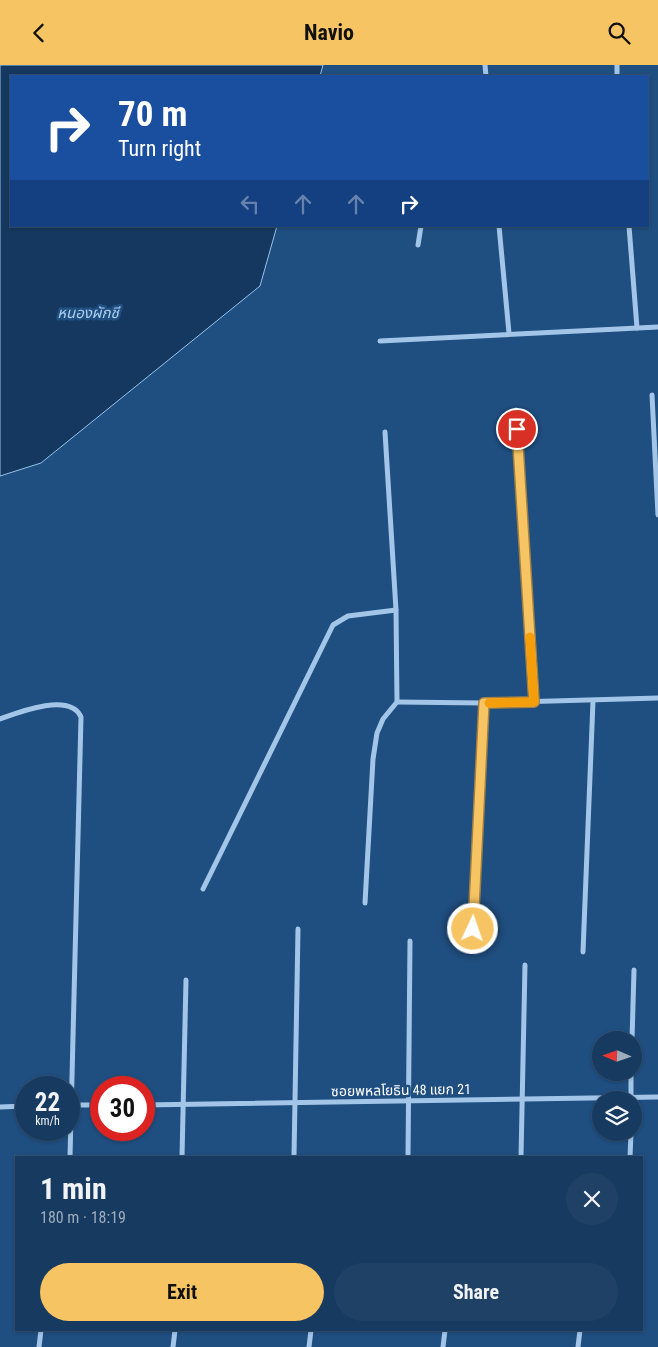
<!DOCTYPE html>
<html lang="en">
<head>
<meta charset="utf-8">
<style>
	:root { --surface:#173a60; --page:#204166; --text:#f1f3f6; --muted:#9eadbd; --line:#365475; --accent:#f7c463 }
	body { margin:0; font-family:"Roboto Condensed","Noto Sans Thai",sans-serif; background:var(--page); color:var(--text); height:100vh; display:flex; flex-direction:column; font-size:19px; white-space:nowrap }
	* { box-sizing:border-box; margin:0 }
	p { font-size:16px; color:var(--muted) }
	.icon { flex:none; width:28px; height:28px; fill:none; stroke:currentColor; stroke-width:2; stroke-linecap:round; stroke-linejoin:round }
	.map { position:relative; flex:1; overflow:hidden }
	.sheet { position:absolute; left:15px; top:1091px; width:628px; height:175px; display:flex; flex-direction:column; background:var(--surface); border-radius:0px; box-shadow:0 1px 4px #0004,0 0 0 1px var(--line) }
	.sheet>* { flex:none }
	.hud { position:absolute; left:10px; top:10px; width:639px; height:152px; border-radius:0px; box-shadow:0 1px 4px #0004,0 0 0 1px var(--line); background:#1a4fa0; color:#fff; overflow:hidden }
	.needle { width:32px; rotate:272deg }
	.buttons { position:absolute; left:592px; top:966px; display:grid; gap:10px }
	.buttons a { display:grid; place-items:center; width:50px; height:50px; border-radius:50%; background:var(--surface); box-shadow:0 1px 4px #0004,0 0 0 1px var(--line); font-size:25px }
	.speed { position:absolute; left:15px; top:1011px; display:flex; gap:10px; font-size:25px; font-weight:700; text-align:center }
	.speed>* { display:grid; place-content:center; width:65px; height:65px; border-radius:50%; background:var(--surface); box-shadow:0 1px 4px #0004,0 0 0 1px var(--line); line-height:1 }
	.speed small { font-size:12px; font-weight:400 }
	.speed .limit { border:8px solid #d22; background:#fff; color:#111 }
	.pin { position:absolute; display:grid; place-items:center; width:42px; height:42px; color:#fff; margin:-21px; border:2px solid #fff; border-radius:50%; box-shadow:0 1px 5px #0007 }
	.me { position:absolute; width:55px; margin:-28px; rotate:3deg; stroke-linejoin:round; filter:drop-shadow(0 0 4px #0008) }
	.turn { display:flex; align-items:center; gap:18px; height:105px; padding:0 25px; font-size:22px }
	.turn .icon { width:65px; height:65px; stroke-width:2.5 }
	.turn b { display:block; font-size:35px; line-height:42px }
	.lanes { display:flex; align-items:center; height:48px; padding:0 25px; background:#0003; justify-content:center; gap:25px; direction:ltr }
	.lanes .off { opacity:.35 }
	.round { display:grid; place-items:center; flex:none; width:52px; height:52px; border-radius:26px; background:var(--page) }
	.head { display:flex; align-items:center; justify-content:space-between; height:85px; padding:0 25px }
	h1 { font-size:30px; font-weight:700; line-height:38px }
	.primary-button { display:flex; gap:10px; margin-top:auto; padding:10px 25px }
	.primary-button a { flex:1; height:58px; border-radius:30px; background:var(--accent); color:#111; font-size:20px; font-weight:700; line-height:58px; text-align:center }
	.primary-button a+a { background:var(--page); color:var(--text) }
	header { display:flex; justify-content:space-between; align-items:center; height:65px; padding:0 25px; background:var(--accent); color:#111; font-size:22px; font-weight:700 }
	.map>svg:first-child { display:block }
	.water { fill:#14385f; stroke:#97c2ea }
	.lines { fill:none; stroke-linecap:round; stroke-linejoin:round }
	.street { stroke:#a3c6e8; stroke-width:5 }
	.route-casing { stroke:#a17f40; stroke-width:12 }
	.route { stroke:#f7c463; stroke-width:9 }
	.slow { stroke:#f59e0b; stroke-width:9 }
	.labels { text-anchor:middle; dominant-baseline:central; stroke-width:5; stroke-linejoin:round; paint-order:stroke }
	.street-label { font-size:14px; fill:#fff; stroke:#1f4e80 }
	.water-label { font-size:15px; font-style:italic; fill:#aed0f0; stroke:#1f4e80 }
</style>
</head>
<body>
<header><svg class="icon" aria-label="back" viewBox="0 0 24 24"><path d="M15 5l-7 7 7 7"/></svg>Navio<svg class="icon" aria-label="search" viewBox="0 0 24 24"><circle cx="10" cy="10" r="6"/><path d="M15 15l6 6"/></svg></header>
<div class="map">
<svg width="658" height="1282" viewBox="0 0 658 1282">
	<rect width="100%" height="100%" fill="#1f4e80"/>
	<path class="water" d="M0 0H323L320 11H11V161H277L260 221 41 398 0 411Z"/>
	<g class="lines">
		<g class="street">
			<path d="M485 0 486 11"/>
			<path d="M617 0V11"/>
			<path d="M499 161 509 268"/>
			<path d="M629 161 637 263"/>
			<path d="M418 180 421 161"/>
			<path d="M380 276 658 262"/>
			<path d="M652 330 658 450"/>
			<path d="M516 345 534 637"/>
			<path d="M397 637 484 638 658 633"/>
			<path d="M0 654C19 647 70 627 81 652L70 1092"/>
			<path d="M203 824 333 560 348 551 396 545"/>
			<path d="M365 838 373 694 377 668 383 654 397 637 396 545 385 367"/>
			<path d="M473 864 484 638"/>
			<path d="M583 887 593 636"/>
			<path d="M632 975 634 905"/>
			<path d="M631 1035V1008"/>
			<path d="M69 1040H101"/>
			<path d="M144 1040 658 1032"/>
			<path d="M0 1042 26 1041"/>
			<path d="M182 1092 186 915"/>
			<path d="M294 1092 298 864"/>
			<path d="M408 1092 410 876"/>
			<path d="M521 1092 525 900"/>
			<path d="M630 1092 631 1068"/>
			<path d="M39 1282 41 1265"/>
			<path d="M173 1282 175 1265"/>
			<path d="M309 1282 311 1265"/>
			<path d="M443 1282 445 1265"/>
			<path d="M578 1282 580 1265"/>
		</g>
	</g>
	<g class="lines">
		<defs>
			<path id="route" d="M473 864 484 638 534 637 517 364"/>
		</defs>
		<use href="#route" class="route-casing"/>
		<use href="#route" class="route"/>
		<path class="slow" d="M489 638 534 637 530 572"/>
	</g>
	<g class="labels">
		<g class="street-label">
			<text transform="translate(401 1025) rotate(-1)">ซอยพหลโยธิน 48 แยก 21</text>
		</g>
		<g class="water-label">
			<text x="88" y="248">หนองผักชี</text>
		</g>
	</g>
</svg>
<div class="buttons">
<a><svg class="needle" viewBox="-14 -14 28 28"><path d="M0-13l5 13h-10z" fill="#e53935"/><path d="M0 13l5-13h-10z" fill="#9eadbd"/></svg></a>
<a><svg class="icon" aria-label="layers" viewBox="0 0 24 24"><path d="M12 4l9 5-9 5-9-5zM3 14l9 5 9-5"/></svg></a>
</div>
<div class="speed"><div>22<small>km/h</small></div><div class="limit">30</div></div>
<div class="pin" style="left:517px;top:364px;background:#d93025"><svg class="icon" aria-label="arrive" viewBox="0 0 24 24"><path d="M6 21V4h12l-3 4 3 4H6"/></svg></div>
<svg class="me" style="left:473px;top:864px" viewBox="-20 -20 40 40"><circle r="17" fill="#f7c463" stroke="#fff" stroke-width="3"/><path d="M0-11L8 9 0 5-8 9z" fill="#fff"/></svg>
<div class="hud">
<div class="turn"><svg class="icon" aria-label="right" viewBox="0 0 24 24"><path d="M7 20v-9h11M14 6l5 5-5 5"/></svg><div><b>70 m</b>Turn right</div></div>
<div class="lanes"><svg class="icon off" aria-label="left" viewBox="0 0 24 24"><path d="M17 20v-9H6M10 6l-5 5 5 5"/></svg><svg class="icon off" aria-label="ahead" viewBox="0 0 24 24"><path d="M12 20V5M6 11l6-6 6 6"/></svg><svg class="icon off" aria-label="ahead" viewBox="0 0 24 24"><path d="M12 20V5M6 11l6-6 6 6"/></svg><svg class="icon" aria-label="right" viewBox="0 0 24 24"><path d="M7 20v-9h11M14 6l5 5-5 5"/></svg></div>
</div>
<section class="sheet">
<div class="head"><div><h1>1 min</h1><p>180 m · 18:19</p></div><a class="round"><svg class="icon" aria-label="close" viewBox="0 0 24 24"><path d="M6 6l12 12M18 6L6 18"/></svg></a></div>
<div class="primary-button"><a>Exit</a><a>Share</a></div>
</section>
</div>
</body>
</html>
